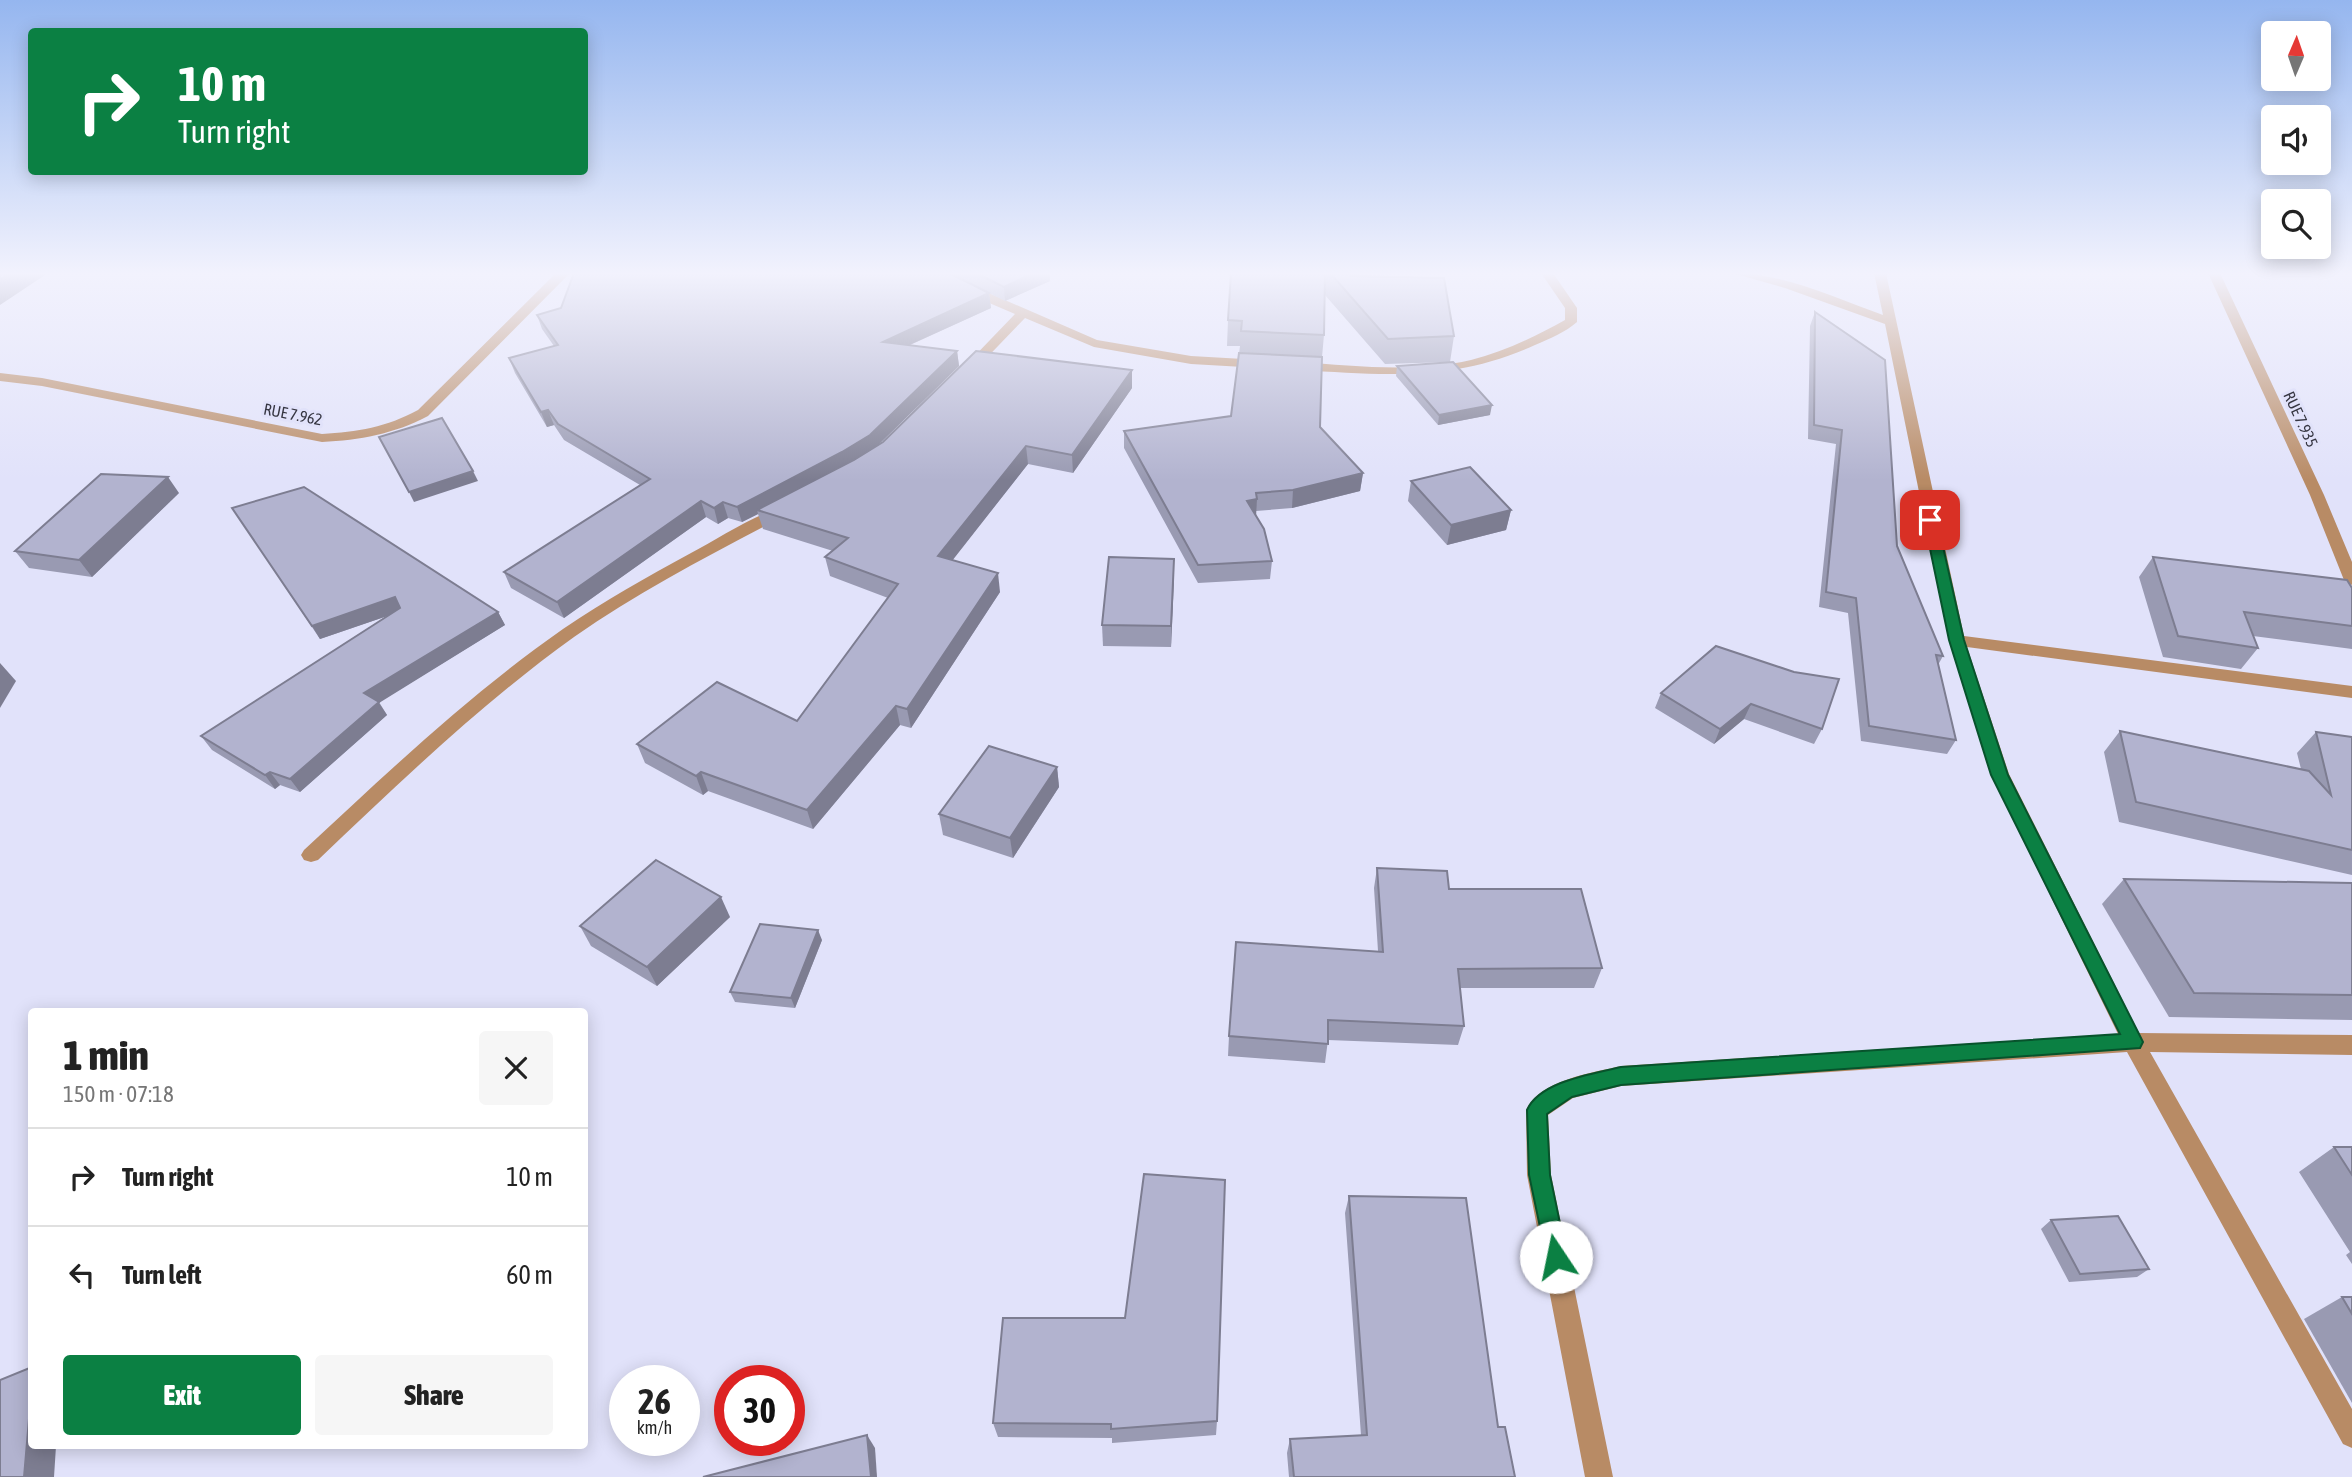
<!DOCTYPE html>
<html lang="en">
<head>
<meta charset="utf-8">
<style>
	:root { --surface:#fff; --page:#f6f6f6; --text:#222; --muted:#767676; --line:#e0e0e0; --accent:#0b8043 }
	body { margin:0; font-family:"Asap Condensed",sans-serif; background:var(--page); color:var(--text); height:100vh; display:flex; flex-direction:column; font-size:26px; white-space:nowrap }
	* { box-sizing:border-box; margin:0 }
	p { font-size:23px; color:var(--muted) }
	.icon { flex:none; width:38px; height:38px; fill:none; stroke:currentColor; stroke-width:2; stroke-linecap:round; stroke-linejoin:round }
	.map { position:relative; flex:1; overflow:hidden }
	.side { position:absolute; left:28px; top:1008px; width:560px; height:441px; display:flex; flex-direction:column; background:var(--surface); border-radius:7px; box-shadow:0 4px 18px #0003 }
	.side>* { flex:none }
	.top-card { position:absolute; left:28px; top:28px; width:560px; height:147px; border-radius:7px; box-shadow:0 4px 18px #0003; background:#0b8043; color:#fff; overflow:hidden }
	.needle { width:46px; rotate:2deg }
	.tools { position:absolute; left:2261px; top:21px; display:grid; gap:14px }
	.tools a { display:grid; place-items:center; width:70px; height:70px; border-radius:7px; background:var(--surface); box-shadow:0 4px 18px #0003; font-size:35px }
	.speed { position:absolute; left:609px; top:1365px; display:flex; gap:14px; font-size:35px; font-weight:700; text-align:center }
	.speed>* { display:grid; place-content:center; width:91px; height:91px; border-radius:50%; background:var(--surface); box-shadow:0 4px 18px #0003; line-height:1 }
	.speed small { font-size:18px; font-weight:400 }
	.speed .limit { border:10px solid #d22; background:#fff; color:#111 }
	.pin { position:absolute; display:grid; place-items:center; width:60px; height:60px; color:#fff; margin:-30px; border-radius:14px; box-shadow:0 4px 10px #0006 }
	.me { position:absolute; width:77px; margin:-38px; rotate:349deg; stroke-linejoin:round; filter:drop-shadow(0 0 5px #0008) }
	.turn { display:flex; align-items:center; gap:24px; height:147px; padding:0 35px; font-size:32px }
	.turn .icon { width:91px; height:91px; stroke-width:2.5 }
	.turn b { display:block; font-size:49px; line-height:60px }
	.round { display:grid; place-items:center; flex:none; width:74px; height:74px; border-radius:7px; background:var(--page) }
	.headline { display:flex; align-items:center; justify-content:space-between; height:119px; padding:0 35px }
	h1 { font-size:42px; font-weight:800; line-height:52px }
	.cta { display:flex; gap:14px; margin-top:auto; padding:14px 35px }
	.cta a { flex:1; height:80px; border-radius:7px; background:var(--accent); color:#fff; font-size:28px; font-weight:800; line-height:80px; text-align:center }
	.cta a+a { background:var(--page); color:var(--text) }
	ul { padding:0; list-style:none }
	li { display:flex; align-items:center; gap:21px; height:98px; padding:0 35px; border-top:2px solid var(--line) }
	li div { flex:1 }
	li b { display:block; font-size:26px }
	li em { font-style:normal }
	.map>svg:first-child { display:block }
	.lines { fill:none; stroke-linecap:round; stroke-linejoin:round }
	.minor { fill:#b88b65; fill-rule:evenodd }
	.wall { fill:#999ab2 }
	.shaded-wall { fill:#7d7d91 }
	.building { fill:#b2b3cf; stroke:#7d7d91; stroke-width:2 }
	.route { fill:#0b8043; stroke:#07532c; stroke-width:2 }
	.labels { text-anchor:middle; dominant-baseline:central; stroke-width:6; stroke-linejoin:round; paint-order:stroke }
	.far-street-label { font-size:16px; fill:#363642; stroke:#e1e2fa }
</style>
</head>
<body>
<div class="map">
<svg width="2352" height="1477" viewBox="0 0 2352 1477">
	<rect width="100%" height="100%" fill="#e1e2fa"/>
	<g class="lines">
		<g class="minor">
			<path d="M556 273H570L428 416C394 434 360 440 322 442L42 386 0 381V373L42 378 322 434C357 432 387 427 418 410Z"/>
			<path d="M928 273H943L1097 340 1191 356 1261 360 1267 364 1261 368 1191 364 1094 347 1025 318 973 372H965V366L1015 314 959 290Z"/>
			<path d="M1541 273H1553L1577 308V322C1566 332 1549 339 1535 345 1453 382 1386 375 1299 370L1293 366 1299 362C1355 366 1415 373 1471 360 1504 352 1536 336 1565 320V308Z"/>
			<path d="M1732 273C1784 273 1835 298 1883 315L1874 273H1886L1964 636 2352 686V698L1967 647 2009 774 2139 1033 2352 1035V1055L2150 1052 2352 1409V1448L2343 1444 2127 1052 1621 1086 1573 1098 1548 1115 1551 1175 1613 1477H1585L1527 1175 1526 1110C1539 1080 1592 1073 1621 1066L2118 1034 1991 774 1949 640 1885 324 1785 288Z"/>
			<path d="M2208 273H2220L2324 495 2352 562V585L2344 580 2310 495Z"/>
			<path d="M781 508 788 512 786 515C714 553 641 590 574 637 482 703 400 782 318 860L311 862 304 860 301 855 304 850C387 773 470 694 563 629 604 601 647 577 691 553 716 540 755 514 781 508Z"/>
		</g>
	</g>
	<g class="wall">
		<path d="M574 273H1049L1050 281 1005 301 989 293 991 308 910 345 957 351 959 366 878 445 1132 388 1073 473 1028 464 952 560 1000 592 911 728 900 725 813 829 708 791 703 795 645 763 637 744 797 721 888 598 830 576 825 557 833 551 763 529 758 514 742 522 728 518 718 524 706 517 564 618 511 588 504 572 640 485 564 440 554 425 547 427 515 373 509 358 554 346 542 329 537 315 561 308Z"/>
		<path d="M1289 273H1360L1359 276 1454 336 1450 362 1385 364 1325 295 1324 335 1322 357 1320 427 1363 473 1360 491 1292 508 1256 511V516L1272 561 1270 579 1198 583 1124 448V431L1231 416 1240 346H1227L1228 320Z"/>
		<path d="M1815 312 1897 546 1943 656 1938 665 1956 740 1947 754 1861 741 1848 613 1819 607 1836 444 1808 439 1810 326Z"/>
		<path d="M1397 366 1490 415 1438 425 1396 376Z"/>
		<path d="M1411 481 1511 510 1506 530 1447 545 1408 501Z"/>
		<path d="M179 493 92 577 29 568 15 551Z"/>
		<path d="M232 508 498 612 505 625 379 702 387 715 300 792 280 785 275 789 212 750 201 736 387 616 320 639Z"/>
		<path d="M2153 557 2352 588V649L2253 636 2258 648 2241 669 2163 657 2139 577Z"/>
		<path d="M1174 559 1171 647 1103 646 1102 625Z"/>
		<path d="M1794 672 1822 729 1814 744 1744 719 1714 744 1655 708 1661 693Z"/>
		<path d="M2120 731 2301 769 2297 753 2316 732 2352 737V875L2119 822 2104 752Z"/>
		<path d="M1057 767 1059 787 1013 858 943 835 939 814Z"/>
		<path d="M1377 868 1449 889 1602 968 1594 988H1460L1464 1026 1458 1045 1328 1040 1325 1063 1228 1056 1229 1036 1378 951 1374 888Z"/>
		<path d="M2124 879 2352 883V1020L2169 1017 2102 904Z"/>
		<path d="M730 917 657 986 591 946 580 926Z"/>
		<path d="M822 940 795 1008 735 1002 730 992Z"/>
		<path d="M2334 1147H2352V1264L2346 1255 2350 1252 2299 1172Z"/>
		<path d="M1349 1196 1498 1427 1515 1477H1289L1287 1453 1290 1439 1361 1435 1345 1213Z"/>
		<path d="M2051 1220 2149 1269 2137 1277 2069 1282 2041 1229Z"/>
		<path d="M2342 1297H2352V1403L2304 1319Z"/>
		<path d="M1217 1421 1216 1435 1112 1443V1438L998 1437 993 1423Z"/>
	</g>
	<g class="shaded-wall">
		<path d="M10 273H48L0 305V280Z"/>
		<path d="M1034 273H1049L1050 281 1005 301 1004 287Z"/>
		<path d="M989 293 991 308 885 356 883 342Z"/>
		<path d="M957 351 959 366 873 450 757 510 758 514 742 522 737 507Z"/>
		<path d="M1132 370V388L1073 473 1072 455Z"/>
		<path d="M1492 405 1490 415 1438 425 1439 415Z"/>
		<path d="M548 410 554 425 547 427 541 412Z"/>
		<path d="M1026 446 1028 464 941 575 938 556Z"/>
		<path d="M473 471 478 481 414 502 409 492Z"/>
		<path d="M1363 473 1360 491 1292 508 1293 490Z"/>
		<path d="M168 477 179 493 92 577 79 560Z"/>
		<path d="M1257 499 1256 517 1247 501Z"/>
		<path d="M701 501 706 517 564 618 557 602Z"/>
		<path d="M723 502 728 518 718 524 714 508Z"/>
		<path d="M1511 510 1506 530 1447 545 1451 525Z"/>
		<path d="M1174 559V579L1171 647V626Z"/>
		<path d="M998 573 1000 592 911 728 907 709Z"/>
		<path d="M395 597 402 611 320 639 312 626Z"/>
		<path d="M498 612 505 625 379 703 387 715 300 792 290 779 364 693Z"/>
		<path d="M0 663 16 681 0 708Z"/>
		<path d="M1751 704 1744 719 1714 744 1720 729Z"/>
		<path d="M896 706 900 725 813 829 807 810Z"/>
		<path d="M1057 767 1059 787 1013 858 1010 838Z"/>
		<path d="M270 772 280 785 275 789 265 775Z"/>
		<path d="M701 772 708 791 703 795 696 776Z"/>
		<path d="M721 897 730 917 657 986 647 967Z"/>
		<path d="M818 930 822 940 795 1008 791 998Z"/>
		<path d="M32 1384V1446H56L54 1477H24Z"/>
		<path d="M867 1435 875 1448 877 1477H871Z"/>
	</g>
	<g class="building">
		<path d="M0 273H10L0 280Z"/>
		<path d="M574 273H949L989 293 883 342 957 351 870 435 842 452 737 507 723 502 714 508 701 501 557 602 504 572 650 479 558 424 548 410 541 412 509 358 558 345 537 315 561 308Z"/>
		<path d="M976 273H1034L1004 287Z"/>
		<path d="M1231 273H1325L1324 335 1241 331 1242 321 1228 320Z"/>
		<path d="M1330 273H1352L1351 276 1444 278 1454 336 1388 339Z"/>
		<path d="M1815 312 1885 360 1897 546 1943 656 1936 655 1956 740 1869 726 1856 598 1826 592 1842 430 1814 425Z"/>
		<path d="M976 351 1132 370 1072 455 1026 446 938 556 998 573 907 709 896 706 807 810 701 772 696 776 637 744 717 682 797 721 898 584 825 557 848 538 757 510 854 460 883 442Z"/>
		<path d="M1239 353 1322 357 1320 427 1363 473 1293 490 1256 493 1257 499 1247 501 1264 529 1272 561 1198 565 1124 431 1231 416Z"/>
		<path d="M1453 362 1492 405 1439 415 1397 366Z"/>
		<path d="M442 418 473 471 409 492 379 437Z"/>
		<path d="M1470 467 1511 510 1451 525 1411 481Z"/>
		<path d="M101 474 168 477 79 560 15 551Z"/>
		<path d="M304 487 498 612 364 693 379 702 290 779 270 772 265 775 201 736 400 608 395 597 312 626 232 508Z"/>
		<path d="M1109 557 1174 559 1171 626 1102 625Z"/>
		<path d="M2153 557 2347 580 2352 588V626L2244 612 2258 648 2178 636Z"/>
		<path d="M1716 646 1794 672 1839 679 1822 729 1751 704 1720 729 1661 693Z"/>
		<path d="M2120 731 2309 771 2331 795 2316 732 2352 737V850L2136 802Z"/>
		<path d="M989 746 1057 767 1010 838 939 814Z"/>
		<path d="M656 860 721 897 647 967 580 926Z"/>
		<path d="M1377 868 1447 871 1449 889H1581L1602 968 1458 969 1464 1026 1328 1020V1044L1229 1036 1236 942 1383 952Z"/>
		<path d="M2124 879 2352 883V995L2194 993Z"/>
		<path d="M760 924 818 930 791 998 730 992Z"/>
		<path d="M2334 1147H2352V1175Z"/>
		<path d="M1144 1174 1225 1180 1217 1421 1111 1429V1424L993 1423 1003 1318H1125Z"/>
		<path d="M1349 1196 1466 1198 1498 1427H1505L1515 1477H1294L1290 1439 1367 1435Z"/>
		<path d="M2118 1216 2149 1269 2080 1274 2051 1220Z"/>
		<path d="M2342 1297H2352V1314Z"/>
		<path d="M32 1367V1384L24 1477H0V1380Z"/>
		<path d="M867 1435 871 1477H703Z"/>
	</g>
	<linearGradient id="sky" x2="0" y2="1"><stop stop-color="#95b6ef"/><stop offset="0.57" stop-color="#f2f2fd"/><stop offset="1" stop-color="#f2f2fd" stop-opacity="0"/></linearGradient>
	<rect width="2352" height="480" fill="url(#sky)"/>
	<path class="route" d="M1930 516 1937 520 1964 640 2008 775 2140 1036 2143 1042 2140 1048 1621 1085 1572 1097 1547 1114 1550 1175 1567 1257 1563 1265 1556 1268 1548 1265 1529 1175 1527 1110C1540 1081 1593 1074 1621 1067L2120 1034 1991 775 1949 640 1924 520Z"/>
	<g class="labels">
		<g class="far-street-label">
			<text transform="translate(293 414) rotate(11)">RUE 7.962</text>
			<text transform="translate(2301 419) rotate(65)">RUE 7.935</text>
		</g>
	</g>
</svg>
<div class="tools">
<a><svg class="needle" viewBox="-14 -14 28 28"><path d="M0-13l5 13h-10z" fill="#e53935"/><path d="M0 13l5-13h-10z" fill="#767676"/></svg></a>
<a><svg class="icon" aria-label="sound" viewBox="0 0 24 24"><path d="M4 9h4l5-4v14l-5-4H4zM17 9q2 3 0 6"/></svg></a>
<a><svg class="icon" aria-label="search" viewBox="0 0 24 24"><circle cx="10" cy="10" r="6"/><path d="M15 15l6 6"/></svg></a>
</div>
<div class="speed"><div>26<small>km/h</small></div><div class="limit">30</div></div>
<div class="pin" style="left:1930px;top:520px;background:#d93025"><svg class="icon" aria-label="arrive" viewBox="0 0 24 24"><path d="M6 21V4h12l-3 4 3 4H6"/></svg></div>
<svg class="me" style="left:1556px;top:1257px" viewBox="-20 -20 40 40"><circle r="19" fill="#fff"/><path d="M0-13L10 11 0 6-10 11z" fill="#0b8043"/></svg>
<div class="top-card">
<div class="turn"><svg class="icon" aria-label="right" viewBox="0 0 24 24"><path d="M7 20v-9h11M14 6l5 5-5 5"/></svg><div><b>10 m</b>Turn right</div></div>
</div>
<section class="side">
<div class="headline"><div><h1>1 min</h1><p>150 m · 07:18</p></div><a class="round"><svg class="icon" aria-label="close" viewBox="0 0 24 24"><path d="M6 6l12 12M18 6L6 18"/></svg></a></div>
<ul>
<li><svg class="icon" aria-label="right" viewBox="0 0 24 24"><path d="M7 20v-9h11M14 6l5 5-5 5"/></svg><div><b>Turn right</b></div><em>10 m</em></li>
<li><svg class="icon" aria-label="left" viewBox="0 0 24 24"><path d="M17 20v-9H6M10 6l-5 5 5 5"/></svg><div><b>Turn left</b></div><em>60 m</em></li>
</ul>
<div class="cta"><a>Exit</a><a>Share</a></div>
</section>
</div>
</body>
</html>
